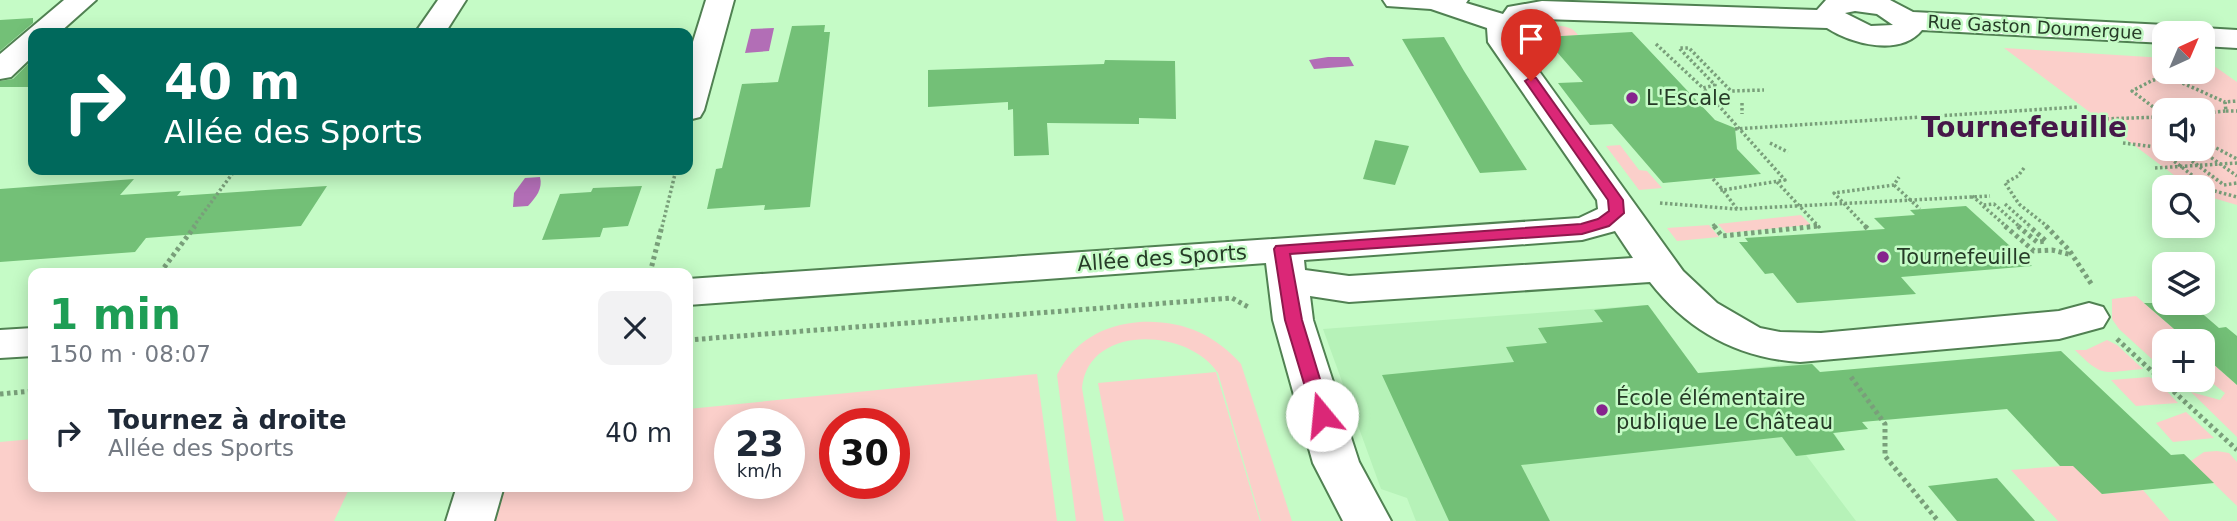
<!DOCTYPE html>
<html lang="fr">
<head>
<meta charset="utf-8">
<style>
	:root { --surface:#fff; --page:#f2f2f3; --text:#1f2937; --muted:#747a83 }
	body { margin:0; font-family:"DejaVu Sans",sans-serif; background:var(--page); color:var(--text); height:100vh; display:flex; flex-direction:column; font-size:26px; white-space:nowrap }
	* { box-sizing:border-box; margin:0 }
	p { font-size:23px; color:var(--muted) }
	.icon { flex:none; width:38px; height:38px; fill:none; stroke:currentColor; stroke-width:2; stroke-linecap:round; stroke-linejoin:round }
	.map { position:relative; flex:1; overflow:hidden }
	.side { position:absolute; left:28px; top:268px; width:665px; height:224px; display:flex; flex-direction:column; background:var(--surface); border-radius:14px; box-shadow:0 4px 18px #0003 }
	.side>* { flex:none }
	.hud { position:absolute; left:28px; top:28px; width:665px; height:147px; border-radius:14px; box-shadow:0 4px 18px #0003; background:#00695c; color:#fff; overflow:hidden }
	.needle { width:46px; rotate:44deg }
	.buttons { position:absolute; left:2152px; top:21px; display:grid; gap:14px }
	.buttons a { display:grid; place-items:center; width:63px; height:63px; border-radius:14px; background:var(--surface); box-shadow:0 4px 18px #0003; font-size:35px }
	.speed { position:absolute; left:714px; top:408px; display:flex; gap:14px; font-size:35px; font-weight:700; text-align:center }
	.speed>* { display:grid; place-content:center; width:91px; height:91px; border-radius:50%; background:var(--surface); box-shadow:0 4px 18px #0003; line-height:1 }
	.speed small { font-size:18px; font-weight:400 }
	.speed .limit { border:10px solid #d22; background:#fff; color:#111 }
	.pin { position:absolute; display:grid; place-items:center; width:60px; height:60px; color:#fff; margin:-72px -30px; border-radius:50% 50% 50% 0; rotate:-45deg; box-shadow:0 0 7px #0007 }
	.pin .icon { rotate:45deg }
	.me { position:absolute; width:77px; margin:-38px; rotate:343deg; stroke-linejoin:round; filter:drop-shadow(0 0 5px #0008) }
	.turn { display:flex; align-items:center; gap:24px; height:147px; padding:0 21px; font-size:32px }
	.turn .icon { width:91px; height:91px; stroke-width:2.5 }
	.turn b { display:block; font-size:49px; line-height:60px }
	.round { display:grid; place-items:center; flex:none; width:74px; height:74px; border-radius:14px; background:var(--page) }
	.headline { display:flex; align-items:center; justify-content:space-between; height:119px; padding:0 21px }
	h1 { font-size:42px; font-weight:700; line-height:52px; color:#1e9e55 }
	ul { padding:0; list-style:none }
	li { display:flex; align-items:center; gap:21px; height:91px; padding:0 21px }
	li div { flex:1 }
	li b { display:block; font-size:26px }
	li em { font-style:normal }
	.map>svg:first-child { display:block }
	.built { fill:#b6f2b8 }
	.green { fill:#fbcfca; fill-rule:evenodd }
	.water { fill:#b26eb6 }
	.building { fill:#73c077 }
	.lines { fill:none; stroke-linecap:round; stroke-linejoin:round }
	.minor-casing { stroke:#508152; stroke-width:4 }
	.path-far1 { stroke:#799f7a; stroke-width:3.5; stroke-dasharray:2.5 2.5; stroke-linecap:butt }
	.path { stroke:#799f7a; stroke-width:5; stroke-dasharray:3.5 3.5; stroke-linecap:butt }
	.minor { fill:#fff; fill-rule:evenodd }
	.route { fill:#db2777; stroke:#8e194d; stroke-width:2 }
	.poi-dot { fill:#86248d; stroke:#c5fbc6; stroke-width:2.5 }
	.labels { text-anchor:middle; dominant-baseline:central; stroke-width:5; stroke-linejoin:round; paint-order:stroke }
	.far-street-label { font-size:18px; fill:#263b27; stroke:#c5fbc6 }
	.poi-label { font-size:21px; fill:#263b27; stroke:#c5fbc6; text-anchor:start }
	.street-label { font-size:21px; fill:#263b27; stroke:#c5fbc6 }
	.district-label { font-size:28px; font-weight:bold; fill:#461749; stroke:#c5fbc6 }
</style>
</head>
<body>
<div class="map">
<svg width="2237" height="521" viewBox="0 0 2237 521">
	<rect width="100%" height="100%" fill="#c5fbc6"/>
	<path class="built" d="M1645 305 1649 306 1693 366 1707 391 1752 386 1740 369 1811 362 1868 429 1834 433 1844 449 1806 455 1856 521H1416L1407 498 1381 489 1323 329Z"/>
	<g class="green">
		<path d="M1541 26C1553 26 1571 23 1578 35L1526 40 1527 32Z"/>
		<path d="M2004 48 2165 58V72H2203V60L2207 61 2237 82V205L2203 195V187H2190ZM2203 110V149H2165V110Z"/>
		<path d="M1620 145 1639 170 1647 171 1662 188 1639 190 1606 146Z"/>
		<path d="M1801 215 1811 225 1726 233 1718 224Z"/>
		<path d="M1709 225 1719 237 1677 241 1667 228Z"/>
		<path d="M2136 296 2188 341H2165V371L2119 329 2112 319V299Z"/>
		<path d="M1140 322C1182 320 1214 334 1241 364L1292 521H1261L1218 373C1189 328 1088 323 1082 388L1104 521H1076L1057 375C1074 341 1103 325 1140 322Z"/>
		<path d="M2107 340 2117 345 2143 369C2103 372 2104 379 2075 350H2086Z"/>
		<path d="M2203 355 2237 385V437L2191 392 2220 400 2225 393 2203 376Z"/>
		<path d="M1216 372 1260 521H1124L1098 383Z"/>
		<path d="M1037 374 1057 521H486L497 487 688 486V409ZM730 424H789V483H730ZM835 424H894V483H835Z"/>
		<path d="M2149 377 2157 381 2178 403 2136 406 2111 380Z"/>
		<path d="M2186 412 2214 438 2173 442 2156 423Z"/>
		<path d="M33 439V486L350 487 334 521H0V442Z"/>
		<path d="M2217 451 2229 453 2237 462V506L2191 461 2204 452Z"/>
		<path d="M2075 465 2102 494 2143 490 2170 521H2058L2011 470Z"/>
	</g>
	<g class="water">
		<path d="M774 28 769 51 745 53 751 29Z"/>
		<path d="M1328 57H1349L1354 66 1314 69 1309 60Z"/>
		<path d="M540 177C543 189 536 197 528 206L513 207 514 193 525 178Z"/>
	</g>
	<g class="building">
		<path d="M33 18V23L0 51V20Z"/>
		<path d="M825 25 824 32H830L810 207 764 210 765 205 707 209 716 169 722 168 742 84 778 82 792 26Z"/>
		<path d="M1632 32 1715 120 1735 128 1737 149 1761 174 1663 183 1612 124 1590 125 1558 83 1583 82 1544 37Z"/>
		<path d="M1444 37 1464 71 1527 170 1480 173 1402 39Z"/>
		<path d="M33 59V87H0V81L13 79Z"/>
		<path d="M1105 60 1175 61 1176 119 1139 118V124L1047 123 1049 155 1014 156 1013 109 1008 110V102L928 107V70L1104 64Z"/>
		<path d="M1375 140 1409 146 1395 185 1363 179Z"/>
		<path d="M134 179 120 195 181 191 177 196 327 186 301 226 146 238 135 252 0 262V189Z"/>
		<path d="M642 186 628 226 603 228 600 237 542 240 560 194 591 192 593 188Z"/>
		<path d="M1966 206 2032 266 1901 277 1916 294 1797 303 1773 273 1765 274 1739 242H1748L1745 238 1885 229 1874 218 1915 215 1910 210Z"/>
		<path d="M2144 303H2190L2219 328 2226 327 2237 336V385L2203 355V341H2188Z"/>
		<path d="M1648 305 1698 373 1812 364 1820 372 2061 351 2171 455 2184 454 2214 483 2102 494 2073 466H2060L2007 409 1862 422 1868 429 1833 433 1845 450 1805 455 1796 456 1782 437 1521 465 1550 521H1449L1382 375 1514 362 1506 347 1547 343 1538 328 1603 322 1594 310Z"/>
		<path d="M1997 478 2035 521H1957L1928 486Z"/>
	</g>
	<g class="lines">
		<defs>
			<g id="minor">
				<path d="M64 0H96L59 33H33V56L11 77 0 79V54Z"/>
				<path d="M438 0H466L445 33H415Z"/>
				<path d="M706 0H734L704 110 700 117 688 120V58Z"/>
				<path d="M1383 0H1468L1466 3 1503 14 1508 7 1542 1 1817 10 1826 0H1890L1913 12 2165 25 2176 28 2179 33H2165V43L1922 30C1900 57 1852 44 1827 28L1542 19 1532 20 1529 24 1516 29 1518 42 1683 271 1717 303 1760 328 1780 332 1821 333 2059 311 2089 303 2103 307 2109 317 2103 327 2059 339 1800 362C1738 358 1688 331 1650 282L1349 302 1310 296 1313 320 1359 462 1391 521H1343L1313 463 1273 320 1266 263 688 305V279L1579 218 1598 209 1597 200 1488 42 1487 28 1431 9 1387 6ZM1855 11 1877 14 1893 25 1871 26 1845 13ZM1615 231 1633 258 1349 276 1305 270 1304 260 1582 240Z"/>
				<path d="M2203 28 2237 30V48L2203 46V33H2191Z"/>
				<path d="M33 328V356L0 358V330Z"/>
				<path d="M457 486H504L494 521H446Z"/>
			</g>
		</defs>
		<use href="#minor" class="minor-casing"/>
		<g class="path-far1">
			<path d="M1656 44 1703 88"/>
			<path d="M2178 81 2225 102"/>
			<path d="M1742 103V114"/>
			<path d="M2226 111H2237"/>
			<path d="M2203 113 2226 111 2225 102 2237 101"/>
			<path d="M2087 115 2102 119 2162 117"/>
			<path d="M2165 116 2132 91 2153 80 2178 81 2182 72"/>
			<path d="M1735 129 2077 107"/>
			<path d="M2165 135 2160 136 2156 147 2211 190 2237 197"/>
			<path d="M2203 141 2237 159"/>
			<path d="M1770 143 1788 152"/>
			<path d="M2123 143 2156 147"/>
			<path d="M2176 149 2224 185 2237 183"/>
			<path d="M2199 149 2237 176"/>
			<path d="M2024 168 2018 176 2005 183 2019 204 2048 227"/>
			<path d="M2155 168 2237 163"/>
			<path d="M1713 179 1723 190H1719"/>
			<path d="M1777 182 1819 227H1816"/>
			<path d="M1894 185 1920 209"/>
			<path d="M1972 196 1983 205 1994 204 2020 227"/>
			<path d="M1660 203 1737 209 1990 196"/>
			<path d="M2005 204 2031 227"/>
			<path d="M1983 206 2007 227"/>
			<path d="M1737 209 1723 190 1785 180 1703 88 1715 85 1679 48H1689L1731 91 1764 90"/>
			<path d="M1713 224 1715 227"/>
			<path d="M193 227 235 170"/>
			<path d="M662 227 676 170"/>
			<path d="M1866 227 1834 193 1894 185 1899 177"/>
		</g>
		<g class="path">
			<path d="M1714 226 1722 236 1818 226"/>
			<path d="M1865 226 1869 230"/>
			<path d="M2005 226 2034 251 2052 250 2072 255"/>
			<path d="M2018 226 2037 242 2046 241 2029 226"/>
			<path d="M2046 226 2069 250 2092 285"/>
			<path d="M160 273 195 226"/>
			<path d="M650 273 662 226"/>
			<path d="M2117 339 2237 450"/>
			<path d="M688 340 1232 298 1250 308"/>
			<path d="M1851 377 1885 424V456L1938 521"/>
			<path d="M0 394 33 391"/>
		</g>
		<use href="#minor" class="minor"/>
	</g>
	<path class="route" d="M1531 77 1536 78 1623 200 1624 213 1609 226 1582 234 1290 254 1302 320 1331 415 1328 420H1315L1285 320 1274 249 1276 246 1581 224 1598 219 1609 211 1608 200 1525 81Z"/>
	<g class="poi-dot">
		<circle cx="1632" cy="98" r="7"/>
		<circle cx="1883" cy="257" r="7"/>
		<circle cx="1602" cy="410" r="7"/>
	</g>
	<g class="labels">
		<g class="far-street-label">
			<text transform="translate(2035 27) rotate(3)">Rue Gaston Doumergue</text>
		</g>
		<g class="poi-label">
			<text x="1646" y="98">L'Escale</text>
			<text x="1897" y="257">Tournefeuille</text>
			<text x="1616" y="398">École élémentaire<tspan x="1616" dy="24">publique Le Château</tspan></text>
		</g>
		<g class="street-label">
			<text transform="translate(1162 258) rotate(-4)">Allée des Sports</text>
		</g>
		<g class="district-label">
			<text x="2024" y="127">Tournefeuille</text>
		</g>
	</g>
</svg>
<div class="buttons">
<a><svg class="needle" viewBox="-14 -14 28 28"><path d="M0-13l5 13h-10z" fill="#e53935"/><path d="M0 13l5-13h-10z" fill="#747a83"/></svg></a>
<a><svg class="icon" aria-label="sound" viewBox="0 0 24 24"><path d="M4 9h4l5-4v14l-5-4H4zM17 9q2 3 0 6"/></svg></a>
<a><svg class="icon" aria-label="search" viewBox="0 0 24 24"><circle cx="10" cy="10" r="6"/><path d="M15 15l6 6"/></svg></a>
<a><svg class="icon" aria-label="layers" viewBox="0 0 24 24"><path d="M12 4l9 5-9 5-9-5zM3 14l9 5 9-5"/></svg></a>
<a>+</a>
</div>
<div class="speed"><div>23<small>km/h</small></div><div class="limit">30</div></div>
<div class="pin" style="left:1531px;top:81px;background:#d93025"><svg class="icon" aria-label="arrive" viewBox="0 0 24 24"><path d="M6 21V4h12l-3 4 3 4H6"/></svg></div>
<svg class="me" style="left:1322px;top:415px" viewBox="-20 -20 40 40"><circle r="19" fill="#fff"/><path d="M0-13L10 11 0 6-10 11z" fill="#db2777"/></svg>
<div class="hud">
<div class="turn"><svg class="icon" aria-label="right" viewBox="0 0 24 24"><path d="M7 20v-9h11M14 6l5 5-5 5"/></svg><div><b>40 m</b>Allée des Sports</div></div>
</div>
<section class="side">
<div class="headline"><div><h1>1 min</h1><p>150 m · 08:07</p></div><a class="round"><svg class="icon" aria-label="close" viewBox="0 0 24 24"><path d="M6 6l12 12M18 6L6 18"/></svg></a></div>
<ul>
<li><svg class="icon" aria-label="right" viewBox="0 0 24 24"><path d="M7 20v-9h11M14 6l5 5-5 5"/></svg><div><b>Tournez à droite</b><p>Allée des Sports</p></div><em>40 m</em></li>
</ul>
</section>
</div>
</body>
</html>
